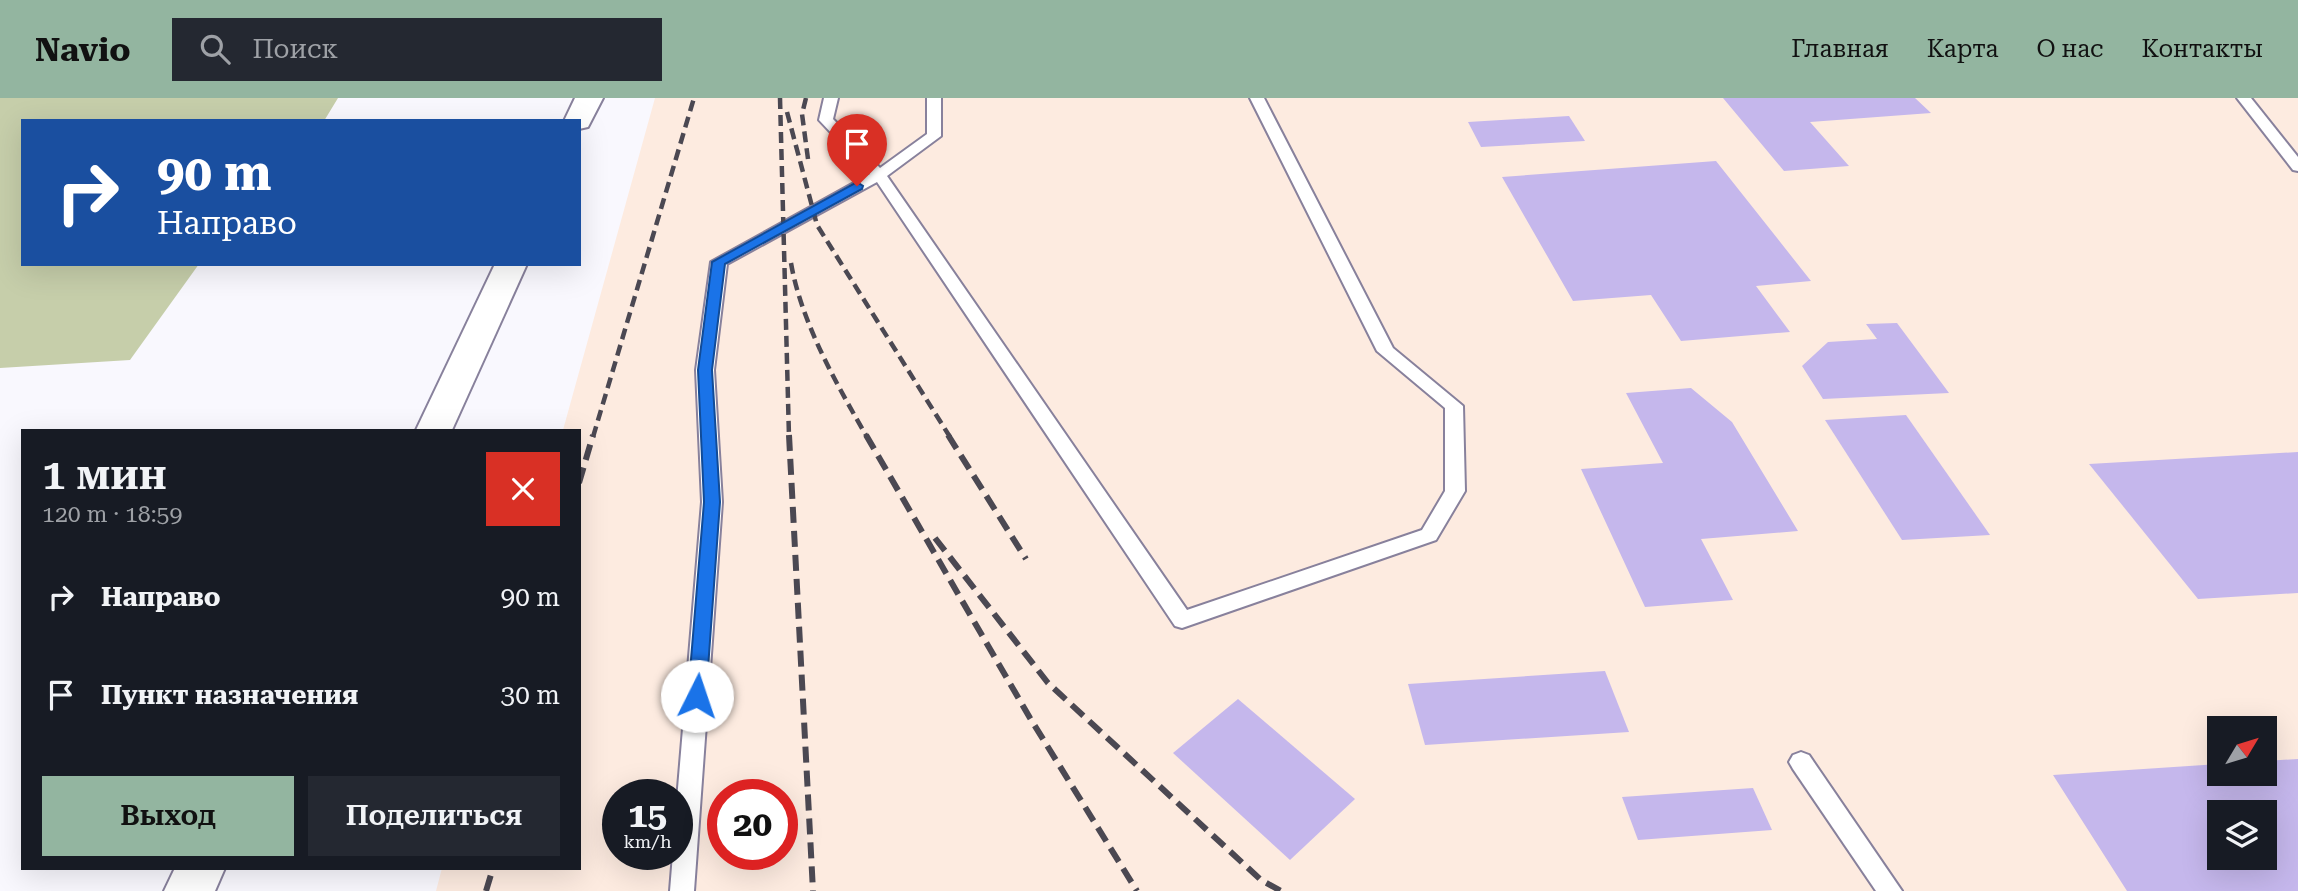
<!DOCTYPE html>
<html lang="ru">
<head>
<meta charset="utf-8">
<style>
	:root { --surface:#171b24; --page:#242831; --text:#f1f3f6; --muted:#9ea1a6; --accent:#93b5a0 }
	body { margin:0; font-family:"Roboto Serif",serif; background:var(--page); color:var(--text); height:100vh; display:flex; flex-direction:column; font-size:26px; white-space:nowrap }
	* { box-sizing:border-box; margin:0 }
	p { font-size:23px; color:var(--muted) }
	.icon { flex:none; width:38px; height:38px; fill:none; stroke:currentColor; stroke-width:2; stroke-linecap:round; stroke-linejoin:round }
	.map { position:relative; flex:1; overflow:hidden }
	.side { position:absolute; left:21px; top:331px; width:560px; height:441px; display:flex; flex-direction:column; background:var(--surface); border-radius:0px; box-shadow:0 7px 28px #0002 }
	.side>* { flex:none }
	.hud { position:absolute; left:21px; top:21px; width:560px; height:147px; border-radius:0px; box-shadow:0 7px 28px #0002; background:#1a4fa0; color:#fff; overflow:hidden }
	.needle { width:46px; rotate:52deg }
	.buttons { position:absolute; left:2207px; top:618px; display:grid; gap:14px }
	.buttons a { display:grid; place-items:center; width:70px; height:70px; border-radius:0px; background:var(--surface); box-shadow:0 7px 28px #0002; font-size:35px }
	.speed { position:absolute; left:602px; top:681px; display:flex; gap:14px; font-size:35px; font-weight:700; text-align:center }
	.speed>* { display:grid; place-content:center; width:91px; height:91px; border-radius:50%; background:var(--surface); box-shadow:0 7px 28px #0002; line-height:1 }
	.speed small { font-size:18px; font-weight:400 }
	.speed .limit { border:10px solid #d22; background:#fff; color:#111 }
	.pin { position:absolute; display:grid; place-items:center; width:60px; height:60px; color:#fff; margin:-72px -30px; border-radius:50% 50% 50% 0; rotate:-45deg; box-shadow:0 0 7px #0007 }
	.pin .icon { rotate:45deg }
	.me { position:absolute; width:77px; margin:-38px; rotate:4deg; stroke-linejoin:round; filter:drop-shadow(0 0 5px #0008) }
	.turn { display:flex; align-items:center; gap:24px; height:147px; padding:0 21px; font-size:32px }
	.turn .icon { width:91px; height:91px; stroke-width:2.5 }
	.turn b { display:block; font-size:49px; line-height:60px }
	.round { display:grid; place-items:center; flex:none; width:74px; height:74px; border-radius:0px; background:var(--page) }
	.headline { display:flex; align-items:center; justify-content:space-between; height:119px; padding:0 21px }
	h1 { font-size:42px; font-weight:600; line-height:52px }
	.primary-button { display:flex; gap:14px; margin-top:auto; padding:14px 21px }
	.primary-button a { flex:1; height:80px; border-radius:0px; background:var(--accent); color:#111; font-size:28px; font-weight:600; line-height:80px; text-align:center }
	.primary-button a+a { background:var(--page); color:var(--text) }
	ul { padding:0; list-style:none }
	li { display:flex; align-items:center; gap:21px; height:98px; padding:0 21px }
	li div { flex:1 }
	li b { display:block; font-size:26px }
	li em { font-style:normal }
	header { display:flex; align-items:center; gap:42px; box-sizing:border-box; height:98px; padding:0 35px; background:var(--accent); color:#111 }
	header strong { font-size:33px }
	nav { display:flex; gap:38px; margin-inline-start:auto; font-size:24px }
	.search { width:490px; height:63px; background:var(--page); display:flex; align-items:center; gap:18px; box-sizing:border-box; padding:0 24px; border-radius:0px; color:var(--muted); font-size:26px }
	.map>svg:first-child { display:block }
	.industrial { fill:#fdebe0; fill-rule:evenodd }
	.green { fill:#c6ceaa }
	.building { fill:#c5b7ec; fill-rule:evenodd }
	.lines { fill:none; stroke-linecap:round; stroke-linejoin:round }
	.lane-casing { stroke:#88819c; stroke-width:4 }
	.street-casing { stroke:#88819c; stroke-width:4 }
	.lane { fill:#fff; fill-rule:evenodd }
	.street { fill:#fff; fill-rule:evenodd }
	.rail-far1 { stroke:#4b4852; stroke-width:4.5; stroke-dasharray:11 6; stroke-linecap:butt }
	.rail { stroke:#4b4852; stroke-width:6; stroke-dasharray:16 8; stroke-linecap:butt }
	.route { fill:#1a73e8; stroke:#114b97; stroke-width:2 }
</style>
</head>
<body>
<header>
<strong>Navio</strong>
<div class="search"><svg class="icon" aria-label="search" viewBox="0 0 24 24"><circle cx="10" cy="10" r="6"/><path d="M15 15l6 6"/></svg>Поиск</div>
<nav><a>Главная</a><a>Карта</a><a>О нас</a><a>Контакты</a></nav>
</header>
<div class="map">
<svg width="2298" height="793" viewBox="0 0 2298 793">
	<rect width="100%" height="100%" fill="#f9f8fe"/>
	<path class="industrial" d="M655 0H2298V793H436L442 770H579V332H563ZM2219 630H2264V676H2219ZM618 696H677V756H618ZM723 696H782V756H723ZM2219 714H2264V760H2219Z"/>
	<path class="green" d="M0 0H338L324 23H23V166H199L130 262 0 270Z"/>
	<g class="building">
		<path d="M1723 0H1915L1931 15 1810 24 1849 68 1784 73Z"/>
		<path d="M1569 18 1585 43 1481 49 1468 24Z"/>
		<path d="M1716 63 1811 183 1756 188 1790 234 1681 243 1651 197 1573 203 1502 79Z"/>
		<path d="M1897 225 1949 295 1823 301 1802 268 1828 244 1877 241 1866 226Z"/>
		<path d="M1691 290 1732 324 1798 433 1701 441 1733 502 1645 509 1581 371 1663 365 1626 295Z"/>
		<path d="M1906 317 1990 437 1902 442 1825 322Z"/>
		<path d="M2298 354V495L2198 501 2089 366Z"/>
		<path d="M1605 573 1629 634 1425 647 1408 586Z"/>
		<path d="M1238 601 1355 701 1290 762 1173 655Z"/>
		<path d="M2298 661V793H2127L2053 677 2219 666V676H2264V663ZM2219 714H2264V760H2219Z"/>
		<path d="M1753 690 1772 732 1638 742 1622 699Z"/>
	</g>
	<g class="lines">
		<defs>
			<g id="lane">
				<path d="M824 0H838L833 21 880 70 927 36V0H941V38L887 78 1187 512 1422 432 1445 393V310L1377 253 1250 0H1264L1393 250 1463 308 1465 393 1436 442 1182 530 1175 528 877 84 727 166 714 272 722 404 694 793H670L673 756H677V702L702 404 696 272 711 164 870 76 819 22Z"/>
				<path d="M2237 0H2251L2298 59V73L2293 72Z"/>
				<path d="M1801 654 1809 657 1902 793H1876L1793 671 1789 664 1793 657Z"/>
			</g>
			<g id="street">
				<path d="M575 0H603L588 29 579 31V23H564Z"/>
				<path d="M495 166H527L452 332H416Z"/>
				<path d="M175 770H225L215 793H164Z"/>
			</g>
		</defs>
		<use href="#lane" class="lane-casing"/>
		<use href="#street" class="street-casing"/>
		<use href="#lane" class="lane"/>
		<use href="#street" class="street"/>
		<g class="rail-far1">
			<path d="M780 0 789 339"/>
			<path d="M806 0 802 16 808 61"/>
			<path d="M787 14 817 127 950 339"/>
			<path d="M791 165C801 224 837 287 867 339"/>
			<path d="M593 339 694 0"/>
		</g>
		<g class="rail">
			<path d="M789 337 813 793"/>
			<path d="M866 337 1030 620 1137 793"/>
			<path d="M948 337 1026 461"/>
			<path d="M579 385 593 337"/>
			<path d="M935 440 1048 585 1261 782 1281 793"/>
			<path d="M486 793 493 770"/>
		</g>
	</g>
	<path class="route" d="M857 84 863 88 862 91 725 166 712 272 720 404 706 598 704 604 697 606 691 604 688 598 704 404 698 272 712 164Z"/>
</svg>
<div class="buttons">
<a><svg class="needle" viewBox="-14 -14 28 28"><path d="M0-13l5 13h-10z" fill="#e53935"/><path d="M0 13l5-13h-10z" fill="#9ea1a6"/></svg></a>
<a><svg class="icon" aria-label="layers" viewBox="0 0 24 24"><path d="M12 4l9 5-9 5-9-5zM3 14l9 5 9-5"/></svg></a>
</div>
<div class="speed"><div>15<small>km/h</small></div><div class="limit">20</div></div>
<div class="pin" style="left:857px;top:88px;background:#d93025"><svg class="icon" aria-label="arrive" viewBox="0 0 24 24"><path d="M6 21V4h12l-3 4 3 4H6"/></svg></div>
<svg class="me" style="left:697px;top:598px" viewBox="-20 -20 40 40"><circle r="19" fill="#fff"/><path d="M0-13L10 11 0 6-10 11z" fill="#1a73e8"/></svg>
<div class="hud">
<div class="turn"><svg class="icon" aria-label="right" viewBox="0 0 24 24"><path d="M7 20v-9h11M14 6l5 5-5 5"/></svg><div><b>90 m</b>Направо</div></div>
</div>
<section class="side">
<div class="headline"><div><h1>1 мин</h1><p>120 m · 18:59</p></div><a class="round" style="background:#d93025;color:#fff"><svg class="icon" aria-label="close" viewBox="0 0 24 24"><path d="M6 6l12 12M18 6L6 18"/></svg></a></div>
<ul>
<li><svg class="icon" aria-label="right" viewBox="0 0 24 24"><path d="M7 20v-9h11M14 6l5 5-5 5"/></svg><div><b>Направо</b></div><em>90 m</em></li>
<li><svg class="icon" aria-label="arrive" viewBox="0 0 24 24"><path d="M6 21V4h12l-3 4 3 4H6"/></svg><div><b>Пункт назначения</b></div><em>30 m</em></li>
</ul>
<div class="primary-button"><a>Выход</a><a>Поделиться</a></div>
</section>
</div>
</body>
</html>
